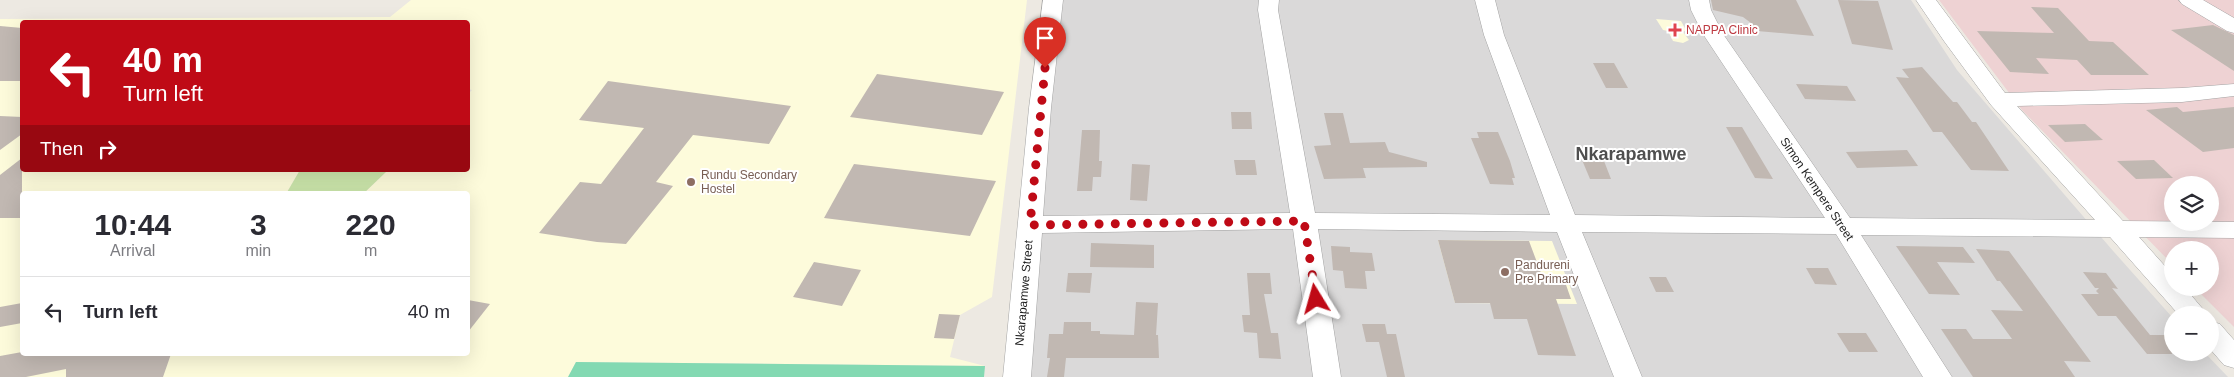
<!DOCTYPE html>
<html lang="en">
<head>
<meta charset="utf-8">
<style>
	:root { --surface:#fff; --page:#f2f2f3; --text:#2b2b33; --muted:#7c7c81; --line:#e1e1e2 }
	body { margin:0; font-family:Helvetica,sans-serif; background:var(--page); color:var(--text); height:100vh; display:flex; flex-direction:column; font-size:19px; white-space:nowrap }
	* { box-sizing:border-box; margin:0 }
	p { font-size:16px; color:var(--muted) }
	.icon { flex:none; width:28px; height:28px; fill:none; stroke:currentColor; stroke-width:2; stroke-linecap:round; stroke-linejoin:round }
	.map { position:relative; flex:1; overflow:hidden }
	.drawer { position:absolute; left:20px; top:191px; width:450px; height:165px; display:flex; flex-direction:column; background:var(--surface); border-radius:5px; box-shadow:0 5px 20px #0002 }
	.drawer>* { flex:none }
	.top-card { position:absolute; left:20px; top:20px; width:450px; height:152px; border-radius:5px; box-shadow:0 5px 20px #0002; background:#bf0a16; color:#fff; overflow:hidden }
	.fabs { position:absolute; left:2164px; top:176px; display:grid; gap:10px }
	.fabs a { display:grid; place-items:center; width:55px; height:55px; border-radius:50%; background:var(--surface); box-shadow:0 5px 20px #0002; font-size:25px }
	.pin { position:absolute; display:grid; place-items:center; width:42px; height:42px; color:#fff; margin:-51px -21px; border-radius:50% 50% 50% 0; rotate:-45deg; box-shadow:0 0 5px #0007 }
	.pin .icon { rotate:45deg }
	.me { position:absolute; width:55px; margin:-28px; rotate:352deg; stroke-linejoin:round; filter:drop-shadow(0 0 4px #0008) }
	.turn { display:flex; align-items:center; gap:18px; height:105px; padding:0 20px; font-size:22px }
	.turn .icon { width:65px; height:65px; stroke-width:2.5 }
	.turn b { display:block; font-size:35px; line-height:42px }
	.then { display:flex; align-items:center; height:48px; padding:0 20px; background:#0003; gap:10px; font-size:19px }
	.eta { display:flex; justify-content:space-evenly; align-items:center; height:85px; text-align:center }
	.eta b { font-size:30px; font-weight:600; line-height:35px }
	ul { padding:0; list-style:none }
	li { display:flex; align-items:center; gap:15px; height:70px; padding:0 20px; border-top:1px solid var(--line) }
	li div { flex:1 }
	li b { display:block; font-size:19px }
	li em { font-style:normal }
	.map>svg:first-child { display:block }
	.residential { fill:#dad9d9 }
	.commercial { fill:#eed2d3; fill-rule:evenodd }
	.education { fill:#fdfbdb; fill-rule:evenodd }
	.grass { fill:#cbe5aa }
	.pitch { fill:#83d9b2 }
	.building { fill:#c1b8b2 }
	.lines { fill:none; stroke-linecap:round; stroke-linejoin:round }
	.minor-casing { stroke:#a3a3a3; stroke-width:1 }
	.minor { fill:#fff; fill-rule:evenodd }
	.route { stroke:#bf0a16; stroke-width:9; stroke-dasharray:0 16.2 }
	.health-dot { fill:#e0444e; stroke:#fff; stroke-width:2 }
	.education-dot { fill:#8d6e63; stroke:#fff; stroke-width:2 }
	.labels { text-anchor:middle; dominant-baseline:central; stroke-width:4; stroke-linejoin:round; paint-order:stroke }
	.health-label { font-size:12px; fill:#be3a42; stroke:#fff; text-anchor:start }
	.education-label { font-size:12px; fill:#785e54; stroke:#fff; text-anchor:start }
	.street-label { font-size:12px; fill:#1c1c1c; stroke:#fff }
	.district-label { font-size:18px; font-weight:bold; fill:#4f4f4f; stroke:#fff }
</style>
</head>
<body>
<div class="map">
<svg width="2234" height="377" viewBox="0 0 2234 377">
	<rect width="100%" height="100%" fill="#ede9e2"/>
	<path class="residential" d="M1053 0H1911L1957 70 2114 252 2172 317V352L2205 353 2228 377H1017Z"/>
	<path class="commercial" d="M1939 0H2234V327L2195 288H2210V250H2172V264L2022 110ZM2172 185H2210V222H2172Z"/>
	<g class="education">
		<path d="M411 0H1027L992 297 960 315 950 357 985 366 576 362 568 377H0V19L390 17ZM22 22H468V89L472 90 468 94V170H388L363 194H468V354H22V194H286L300 170H22Z"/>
		<path d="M1656 19 1681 21 1686 30 1683 32 1689 40 1683 43 1673 41 1668 31 1663 30Z"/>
		<path d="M1438 240 1552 241 1577 304 1455 303Z"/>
	</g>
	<path class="grass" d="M300 170H388L363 194H286Z"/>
	<path class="pitch" d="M576 362 985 366 984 377H568Z"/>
	<g class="building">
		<path d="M1711 0H1796L1814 36 1757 31 1751 23 1743 17 1713 10Z"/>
		<path d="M1838 0 1878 1 1893 50 1852 44Z"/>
		<path d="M2031 7 2058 8 2089 41 2113 42 2149 75H2091L2077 60 2036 58 2049 74 2010 72 1977 31 2054 33Z"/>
		<path d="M2213 25 2234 35V71L2171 30Z"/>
		<path d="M0 26 22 28V81H0Z"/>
		<path d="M1593 63H1614L1628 88H1606Z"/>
		<path d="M1922 67 1953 102H1957L1972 122H1976L2009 171 1971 170 1942 132H1933L1896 77 1909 78 1902 69Z"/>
		<path d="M877 74 1004 92 982 135 850 117Z"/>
		<path d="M608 81 791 106 769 144 693 135 656 182 673 186 626 244 597 242 539 233 580 182 601 184 644 128 579 120Z"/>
		<path d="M1796 84 1847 86 1856 101 1805 99Z"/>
		<path d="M2177 107 2183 112 2234 107V148L2203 152 2146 110Z"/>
		<path d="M1231 112H1251L1252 129H1232Z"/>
		<path d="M1324 113H1343L1350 143 1385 142 1389 152 1427 162V167L1363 168 1366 178 1324 179 1314 146 1331 145Z"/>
		<path d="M0 116 22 117V134L0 150Z"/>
		<path d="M2085 124 2103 140 2065 142 2048 125Z"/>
		<path d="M1726 127H1742L1773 179 1755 178Z"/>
		<path d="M1082 130H1100L1099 161H1102L1101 177H1093L1092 191H1077Z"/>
		<path d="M1477 132H1498L1510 161 1515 178H1512L1514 185 1490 184 1471 138H1479Z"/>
		<path d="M1907 150 1918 166 1857 168 1846 152Z"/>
		<path d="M22 158V218H0V175Z"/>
		<path d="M1234 160H1255L1257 175H1236Z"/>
		<path d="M1582 160 1604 161 1611 179H1590Z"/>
		<path d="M2154 160 2173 178 2136 179 2117 161Z"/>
		<path d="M854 164 996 181 970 236 824 218Z"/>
		<path d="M1132 164 1150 165 1147 201 1130 200Z"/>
		<path d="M1438 240 1529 241 1544 281 1565 282 1571 299H1556L1576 356 1538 355 1527 319H1494L1490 303H1455Z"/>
		<path d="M1091 243 1154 245V268L1090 267Z"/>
		<path d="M1331 246 1350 247V252L1372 253 1375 271H1365L1367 289 1345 288 1343 271 1333 270Z"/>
		<path d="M1896 246 1963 247 1975 263 1937 262 1960 295 1929 294Z"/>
		<path d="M1976 249 2009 251 2091 362 2064 361 2075 377H1973L1941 329H1966L1973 339H2012L1991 310 2023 311 2000 281H1997Z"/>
		<path d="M814 262 861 270 842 306 793 297Z"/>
		<path d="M1806 268H1828L1837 285 1815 284Z"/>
		<path d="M2083 272 2106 273 2118 289 2112 288 2150 335H2167L2172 342V354H2147L2116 316H2098L2081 294H2099L2096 291 2099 288H2095Z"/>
		<path d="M1068 273H1092L1090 293 1066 292Z"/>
		<path d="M1247 273H1270L1272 294H1264L1271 333H1278L1281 359 1259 358 1257 333 1244 332 1242 315H1250Z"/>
		<path d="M1649 277H1666L1674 292H1656Z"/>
		<path d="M468 300 490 304 468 332Z"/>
		<path d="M1136 302 1158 303 1156 335H1158L1159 358H1066L1064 377H1047L1050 358H1047L1049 334H1063L1064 322H1091V331H1100V334L1134 335Z"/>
		<path d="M22 303V323L0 327V307Z"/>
		<path d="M939 314 960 315 954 339 934 338Z"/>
		<path d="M1362 324H1385L1387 334H1396L1405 377H1387L1379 342H1366Z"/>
		<path d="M1837 333H1866L1878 352H1849Z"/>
		<path d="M22 352V354H171L163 377H66V369L26 377H0V356Z"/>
	</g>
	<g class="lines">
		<defs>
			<g id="minor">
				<path d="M1043 0H1063L1051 108 1043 216 1290 213 1258 10 1259 0H1279L1278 10 1315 213 1550 215 1484 35 1475 0H1495L1504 35 1575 215 1825 218 1703 34 1691 10 1689 0H1709L1711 10 1723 34 1850 218 2095 220 1991 105 1944 41 1916 0H1936L2005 93 2182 88 2234 84V96L2182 102 2017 106 2123 221 2234 222V238L2139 237 2172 274V288H2185L2208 315H2179L2110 237 1861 235 1952 377H1923L1836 234 1582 232 1642 377H1614L1557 232 1318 229 1341 377H1313L1293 229 1042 233 1031 377H1003L1029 108Z"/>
				<path d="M2179 0H2203L2234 18V33L2227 31 2182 4Z"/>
				<path d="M2210 321 2220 324 2234 340V368L2224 365 2210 349Z"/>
			</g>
		</defs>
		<use href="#minor" class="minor-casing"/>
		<use href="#minor" class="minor"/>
	</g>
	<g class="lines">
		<path class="route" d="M1045 68 1030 225 1304 221 1316 299"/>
	</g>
	<path class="health-dot" d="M1672.5 22.5h5v5h5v5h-5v5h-5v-5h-5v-5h5z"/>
	<g class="education-dot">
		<circle cx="691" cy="182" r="5"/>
		<circle cx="1505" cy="272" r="5"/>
	</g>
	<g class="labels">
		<g class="health-label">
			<text x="1686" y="30">NAPPA Clinic</text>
		</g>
		<g class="education-label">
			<text x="701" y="175">Rundu Secondary<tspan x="701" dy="14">Hostel</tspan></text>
			<text x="1515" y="265">Pandureni<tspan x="1515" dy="14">Pre Primary</tspan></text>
		</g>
		<g class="street-label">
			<text transform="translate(1817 189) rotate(56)">Simon Kempere Street</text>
			<text transform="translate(1024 293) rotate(-85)">Nkarapamwe Street</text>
		</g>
		<g class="district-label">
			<text x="1631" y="154">Nkarapamwe</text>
		</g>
	</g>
</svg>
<div class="fabs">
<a><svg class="icon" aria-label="layers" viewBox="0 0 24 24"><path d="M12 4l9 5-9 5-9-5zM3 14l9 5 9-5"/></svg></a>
<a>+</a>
<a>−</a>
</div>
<div class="pin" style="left:1045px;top:68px;background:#d93025"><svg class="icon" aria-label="arrive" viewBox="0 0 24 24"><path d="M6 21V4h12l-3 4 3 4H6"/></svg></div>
<svg class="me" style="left:1316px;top:299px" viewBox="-20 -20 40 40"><path d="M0-17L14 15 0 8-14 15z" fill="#bf0a16" stroke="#fff" stroke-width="4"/></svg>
<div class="top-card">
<div class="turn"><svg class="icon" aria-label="left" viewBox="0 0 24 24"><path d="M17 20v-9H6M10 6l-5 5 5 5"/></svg><div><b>40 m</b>Turn left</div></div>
<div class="then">Then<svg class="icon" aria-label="right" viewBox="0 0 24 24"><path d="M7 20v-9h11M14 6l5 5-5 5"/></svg></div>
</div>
<section class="drawer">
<div class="eta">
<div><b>10:44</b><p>Arrival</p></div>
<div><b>3</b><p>min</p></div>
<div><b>220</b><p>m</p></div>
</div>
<ul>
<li><svg class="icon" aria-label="left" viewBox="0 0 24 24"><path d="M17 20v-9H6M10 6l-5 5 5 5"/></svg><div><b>Turn left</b></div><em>40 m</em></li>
</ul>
</section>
</div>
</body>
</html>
